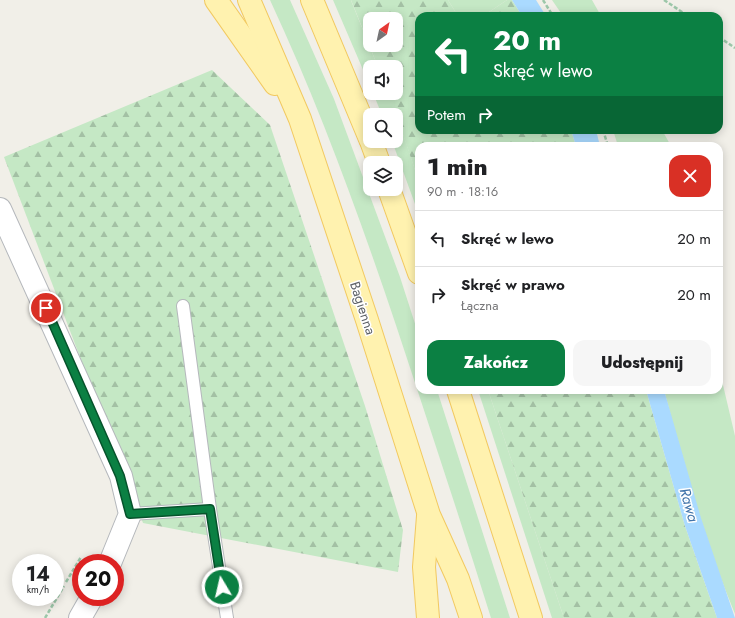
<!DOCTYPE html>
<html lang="pl">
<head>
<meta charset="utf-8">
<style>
	:root { --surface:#fff; --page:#f6f6f6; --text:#202124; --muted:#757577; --line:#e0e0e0; --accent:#0b8043 }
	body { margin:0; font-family:Jost,sans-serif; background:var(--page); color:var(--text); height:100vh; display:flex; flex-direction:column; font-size:15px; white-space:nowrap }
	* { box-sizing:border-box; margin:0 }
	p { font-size:13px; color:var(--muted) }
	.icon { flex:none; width:22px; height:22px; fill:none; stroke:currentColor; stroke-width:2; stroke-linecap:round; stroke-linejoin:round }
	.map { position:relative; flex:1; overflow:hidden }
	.sheet { position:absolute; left:415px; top:142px; width:308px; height:252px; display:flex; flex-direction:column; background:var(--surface); border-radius:12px; box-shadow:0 2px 10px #0003 }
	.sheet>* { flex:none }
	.top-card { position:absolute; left:415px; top:12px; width:308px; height:122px; border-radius:12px; box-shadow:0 2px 10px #0003; background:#0b8043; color:#fff; overflow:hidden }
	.needle { width:26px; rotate:33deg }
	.buttons { position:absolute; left:363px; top:12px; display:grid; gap:8px }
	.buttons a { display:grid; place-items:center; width:40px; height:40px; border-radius:8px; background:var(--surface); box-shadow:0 2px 10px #0003; font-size:20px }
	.speed { position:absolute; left:12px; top:554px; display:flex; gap:8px; font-size:20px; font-weight:700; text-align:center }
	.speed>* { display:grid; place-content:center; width:52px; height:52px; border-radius:50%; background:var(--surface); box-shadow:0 2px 10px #0003; line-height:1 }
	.speed small { font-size:10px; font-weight:400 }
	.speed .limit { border:6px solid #d22; background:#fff; color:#111 }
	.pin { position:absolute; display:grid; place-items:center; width:34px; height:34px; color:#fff; margin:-17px; border:2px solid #fff; border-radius:50%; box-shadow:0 1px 4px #0007 }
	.me { position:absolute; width:44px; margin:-22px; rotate:351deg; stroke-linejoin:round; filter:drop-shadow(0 0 3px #0008) }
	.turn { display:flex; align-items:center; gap:14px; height:84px; padding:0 12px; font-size:18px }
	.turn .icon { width:52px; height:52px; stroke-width:2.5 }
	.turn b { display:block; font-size:28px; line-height:34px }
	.then { display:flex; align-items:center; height:38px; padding:0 12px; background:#0003; gap:8px; font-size:15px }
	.round { display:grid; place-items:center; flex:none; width:42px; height:42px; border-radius:12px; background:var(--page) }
	.head { display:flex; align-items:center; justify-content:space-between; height:68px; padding:0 12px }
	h1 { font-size:24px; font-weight:800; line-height:30px }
	.button { display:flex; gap:8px; margin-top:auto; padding:8px 12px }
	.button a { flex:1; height:46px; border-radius:12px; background:var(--accent); color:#fff; font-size:16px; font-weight:800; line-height:46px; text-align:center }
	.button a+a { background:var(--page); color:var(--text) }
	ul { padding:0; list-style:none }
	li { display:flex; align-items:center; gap:12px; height:56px; padding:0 12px; border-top:1px solid var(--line) }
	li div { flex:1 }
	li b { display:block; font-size:15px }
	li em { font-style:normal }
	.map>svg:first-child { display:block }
	.green { fill:#c5e8c5 }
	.forest { fill:url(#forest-firs); fill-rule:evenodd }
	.water { fill:#aadaff }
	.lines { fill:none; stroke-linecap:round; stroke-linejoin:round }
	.service-casing { stroke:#b5b8bc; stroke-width:14 }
	.minor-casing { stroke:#b5b8bc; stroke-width:24 }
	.primary-casing { stroke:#f2c960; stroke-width:24 }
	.path { stroke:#9cc7a9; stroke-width:2.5; stroke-dasharray:4 2; stroke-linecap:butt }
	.service { stroke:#fff; stroke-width:12 }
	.minor { stroke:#fff; stroke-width:22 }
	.primary { stroke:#fff2af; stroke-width:22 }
	.route-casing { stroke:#07532c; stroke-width:10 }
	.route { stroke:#0b8043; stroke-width:7 }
	.labels { text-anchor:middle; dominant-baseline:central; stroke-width:3; stroke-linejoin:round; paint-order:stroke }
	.street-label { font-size:14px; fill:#5f6368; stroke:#fff }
	.water-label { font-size:15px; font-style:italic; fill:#4174aa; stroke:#fff }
</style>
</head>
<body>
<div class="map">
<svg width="735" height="618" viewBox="0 0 735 618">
	<defs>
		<pattern id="forest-firs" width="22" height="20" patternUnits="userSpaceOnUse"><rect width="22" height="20" fill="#c5e8c5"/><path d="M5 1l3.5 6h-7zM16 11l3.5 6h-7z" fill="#a3c0a4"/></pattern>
	</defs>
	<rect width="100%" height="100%" fill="#f1efe8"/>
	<g class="green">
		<path d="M270 0H290L334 99 400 277 419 336V390H437L510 618H491C468 544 444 471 420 398 376 263 330 129 270 0Z"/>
		<path d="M333 0H351L352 3 378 67H370V86Z"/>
		<path d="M448 0H507L483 16H458Z"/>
		<path d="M552 0H592L601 16H563Z"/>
		<path d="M373 93H389L391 97 419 182V215L392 141H396V115H382Z"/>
		<path d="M613 130H662L671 146H618Z"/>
		<path d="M719 368 735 436V614C705 542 684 465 664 390H719Z"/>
		<path d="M478 390H488L564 618H552Z"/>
	</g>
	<g class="forest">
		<path d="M351 0H448L458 16H419V130H571L576 146H419V182L389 93H396V67H378ZM370 19H396V45H370Z"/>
		<path d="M507 0H512L522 16H483Z"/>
		<path d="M212 70 270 125 365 406 403 530 398 572 143 523 4 157Z"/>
		<path d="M488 390H646L685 526 717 618H564Z"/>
	</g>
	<g class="water">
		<path d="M512 0H536L546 16H522Z"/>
		<path d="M571 130H596L600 146H576Z"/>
		<path d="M646 390H664L701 518 735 618H717L716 615 685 526Z"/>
	</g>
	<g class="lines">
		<defs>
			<g id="service">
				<path d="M183 306 210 509 227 618"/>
				<path d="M130 514 210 509"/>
			</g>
			<g id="minor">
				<path d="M0 209 121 476 130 514 110 563"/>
				<path d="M80 618 92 597"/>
			</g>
			<g id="primary">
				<path d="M216 0 275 84"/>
				<path d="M249 0 300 119 367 320 429 515 458 579 471 618"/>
				<path d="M312 0 370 139"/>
				<path d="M371 141 379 163"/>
				<path d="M389 189 419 273"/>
				<path d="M458 390 531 618"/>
				<path d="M428 516 424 567 428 618"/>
			</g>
		</defs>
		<use href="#service" class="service-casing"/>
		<use href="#minor" class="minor-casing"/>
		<use href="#primary" class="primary-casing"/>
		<g class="path">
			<path d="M543 0 553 16"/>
			<path d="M664 0 688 16"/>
			<path d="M719 37 735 48"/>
			<path d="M603 130 608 146"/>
			<path d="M66 582 81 557"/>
			<path d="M45 618 64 586"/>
		</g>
		<use href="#service" class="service"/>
		<use href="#minor" class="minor"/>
		<use href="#primary" class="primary"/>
	</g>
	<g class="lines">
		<defs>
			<path id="route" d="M46 308 120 476 130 514 210 509 222 587"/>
		</defs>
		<use href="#route" class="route-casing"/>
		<use href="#route" class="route"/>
	</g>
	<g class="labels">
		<g class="street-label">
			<text transform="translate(363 308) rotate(72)">Bagienna</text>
		</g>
		<g class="water-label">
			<text transform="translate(689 505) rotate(74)">Rawa</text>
		</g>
	</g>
</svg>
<div class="buttons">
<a><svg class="needle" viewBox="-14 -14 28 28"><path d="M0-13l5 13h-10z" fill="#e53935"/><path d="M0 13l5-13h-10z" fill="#757577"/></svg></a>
<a><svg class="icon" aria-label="sound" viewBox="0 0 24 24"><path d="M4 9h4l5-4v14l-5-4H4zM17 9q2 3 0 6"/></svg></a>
<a><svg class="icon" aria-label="search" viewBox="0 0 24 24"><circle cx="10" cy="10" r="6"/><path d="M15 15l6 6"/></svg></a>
<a><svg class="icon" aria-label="layers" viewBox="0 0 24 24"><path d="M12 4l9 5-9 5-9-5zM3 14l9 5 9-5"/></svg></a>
</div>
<div class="speed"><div>14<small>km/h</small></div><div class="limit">20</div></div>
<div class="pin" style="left:46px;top:308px;background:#d93025"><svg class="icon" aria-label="arrive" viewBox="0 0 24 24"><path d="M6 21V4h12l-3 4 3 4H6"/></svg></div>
<svg class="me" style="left:222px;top:587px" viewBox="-20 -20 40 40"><circle r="17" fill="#0b8043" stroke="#fff" stroke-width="3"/><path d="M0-11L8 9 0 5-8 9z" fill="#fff"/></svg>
<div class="top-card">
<div class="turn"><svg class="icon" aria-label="left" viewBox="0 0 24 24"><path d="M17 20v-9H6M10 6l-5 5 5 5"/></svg><div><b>20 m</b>Skręć w lewo</div></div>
<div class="then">Potem<svg class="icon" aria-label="right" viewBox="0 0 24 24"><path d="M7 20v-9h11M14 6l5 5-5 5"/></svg></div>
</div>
<section class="sheet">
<div class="head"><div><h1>1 min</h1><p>90 m · 18:16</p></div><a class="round" style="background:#d93025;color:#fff"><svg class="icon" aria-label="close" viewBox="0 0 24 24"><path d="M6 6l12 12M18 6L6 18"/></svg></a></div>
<ul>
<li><svg class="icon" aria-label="left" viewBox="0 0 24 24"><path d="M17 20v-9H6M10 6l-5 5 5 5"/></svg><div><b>Skręć w lewo</b></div><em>20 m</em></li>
<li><svg class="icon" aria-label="right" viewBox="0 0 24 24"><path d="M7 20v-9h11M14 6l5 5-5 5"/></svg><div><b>Skręć w prawo</b><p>Łączna</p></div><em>20 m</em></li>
</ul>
<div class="button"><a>Zakończ</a><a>Udostępnij</a></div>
</section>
</div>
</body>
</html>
